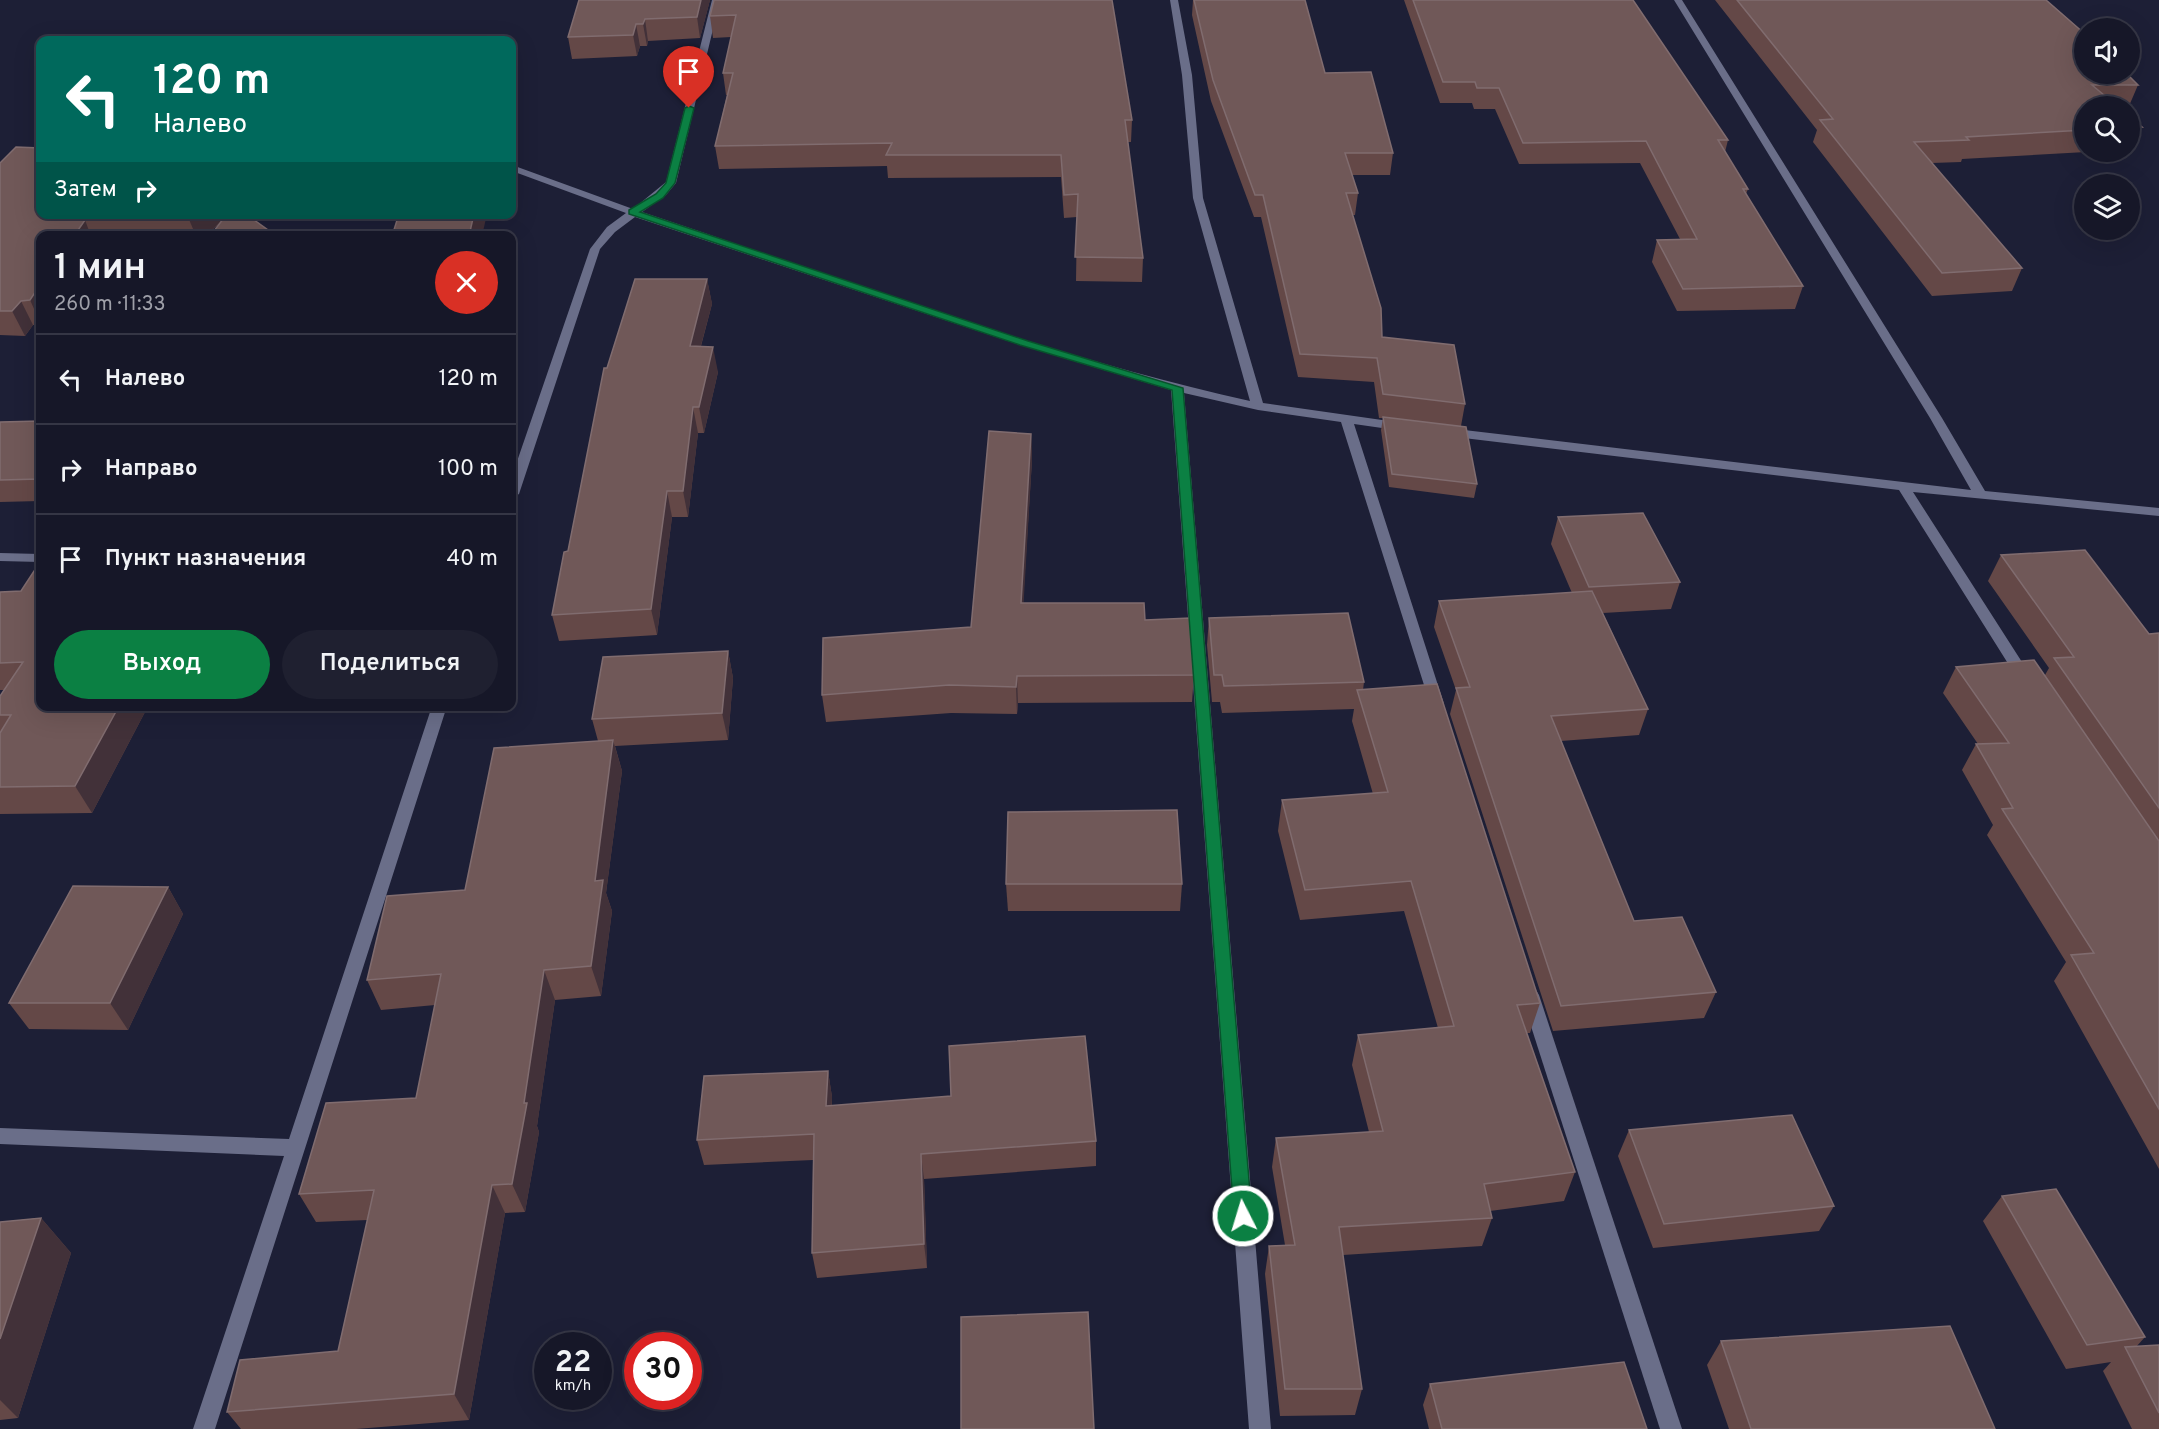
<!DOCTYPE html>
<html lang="ru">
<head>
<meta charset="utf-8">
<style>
	:root { --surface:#161728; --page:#1f2030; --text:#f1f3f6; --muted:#9e9fa8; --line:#353645; --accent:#0b8043 }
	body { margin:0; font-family:Overpass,sans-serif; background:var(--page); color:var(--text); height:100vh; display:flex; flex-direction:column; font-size:22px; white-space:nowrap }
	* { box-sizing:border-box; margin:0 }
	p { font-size:20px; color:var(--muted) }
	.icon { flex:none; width:33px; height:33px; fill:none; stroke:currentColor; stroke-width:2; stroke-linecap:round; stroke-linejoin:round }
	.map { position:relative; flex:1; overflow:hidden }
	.details { position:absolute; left:36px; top:231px; width:480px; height:480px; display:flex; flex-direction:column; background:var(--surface); border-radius:12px; box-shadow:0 6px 24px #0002,0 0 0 2px var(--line) }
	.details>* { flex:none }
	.guide { position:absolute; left:36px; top:36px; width:480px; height:183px; border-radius:12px; box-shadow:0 6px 24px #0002,0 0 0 2px var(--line); background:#00695c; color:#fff; overflow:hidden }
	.fabs { position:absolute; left:2074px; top:18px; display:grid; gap:12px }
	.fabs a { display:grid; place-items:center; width:66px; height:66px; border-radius:50%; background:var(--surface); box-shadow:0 6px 24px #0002,0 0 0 2px var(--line); font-size:30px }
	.speed { position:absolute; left:534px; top:1332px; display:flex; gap:12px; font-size:30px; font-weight:700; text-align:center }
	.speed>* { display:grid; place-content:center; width:78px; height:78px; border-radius:50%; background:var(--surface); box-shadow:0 6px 24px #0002,0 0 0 2px var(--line); line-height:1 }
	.speed small { font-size:15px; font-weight:400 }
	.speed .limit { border:9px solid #d22; background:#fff; color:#111 }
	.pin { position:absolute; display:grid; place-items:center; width:51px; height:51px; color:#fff; margin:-62px -26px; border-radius:50% 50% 50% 0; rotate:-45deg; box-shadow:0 0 6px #0007 }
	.pin .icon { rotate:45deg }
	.me { position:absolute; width:66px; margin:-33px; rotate:355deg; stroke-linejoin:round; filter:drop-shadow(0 0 4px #0008) }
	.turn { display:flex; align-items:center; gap:21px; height:126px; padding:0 18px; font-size:27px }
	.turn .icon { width:78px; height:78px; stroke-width:2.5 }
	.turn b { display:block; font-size:42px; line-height:51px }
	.then { display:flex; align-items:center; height:57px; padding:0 18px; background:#0003; gap:12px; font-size:22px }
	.round { display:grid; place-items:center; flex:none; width:63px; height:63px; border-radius:32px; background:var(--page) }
	.head { display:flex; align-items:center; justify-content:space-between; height:102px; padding:0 18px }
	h1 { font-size:36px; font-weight:600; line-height:45px }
	.cta { display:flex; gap:12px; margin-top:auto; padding:12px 18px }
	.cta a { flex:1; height:69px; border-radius:36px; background:var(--accent); color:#fff; font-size:24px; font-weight:600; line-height:69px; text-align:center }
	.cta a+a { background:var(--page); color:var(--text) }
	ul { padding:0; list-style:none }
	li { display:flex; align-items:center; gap:18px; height:90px; padding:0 18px; border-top:2px solid var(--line) }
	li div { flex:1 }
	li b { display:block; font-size:22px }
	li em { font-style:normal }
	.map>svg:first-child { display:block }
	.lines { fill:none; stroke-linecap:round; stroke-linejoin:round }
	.street { fill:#6a6e89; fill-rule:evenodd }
	.wall { fill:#644847 }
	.shaded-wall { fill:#423139 }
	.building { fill:#705858; stroke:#806c6f; stroke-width:1.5 }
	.route { fill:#0b8043; stroke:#07532c; stroke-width:1.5 }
</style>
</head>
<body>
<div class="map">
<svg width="2159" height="1429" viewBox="0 0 2159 1429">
	<rect width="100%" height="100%" fill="#1d1f36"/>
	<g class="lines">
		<g class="street">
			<path d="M712 0H720L676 183 666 195 642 212C843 279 1043 355 1250 401L1193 198 1182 75 1170 0H1178L1192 75 1203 198 1263 403 1403 423 1409 427 1403 431 1354 424 1444 704 1437 709 1430 704 1341 422 1258 410 1184 393 1271 1429H1249L1171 390 1020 345 635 217 615 232 600 249 519 494 512 498V476L590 249 607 227 626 213 512 171V165L633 209 666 182Z"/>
			<path d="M1674 0H1682L1942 418 1985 491 2159 508V516L1913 492 2029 673 2031 677 2029 681H2019L1899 490 1447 436 1441 432 1447 428 1971 490 1930 418Z"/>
			<path d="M0 553 40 554V562L0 561Z"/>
			<path d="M432 706H447L215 1429H193L284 1156 0 1144V1128L289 1139Z"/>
			<path d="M1530 988 1536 990 1539 995 1682 1429H1660L1521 995 1524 990Z"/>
		</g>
	</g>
	<g class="wall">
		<path d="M579 0H710L700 38 648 41 647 46H640L637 56 572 59 568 37Z"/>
		<path d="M714 0 1132 120 1131 142H1128L1143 258 1142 282 1076 281 1077 217 1064 218 1061 177 888 178 887 166 719 169 715 146 727 95H726L723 73 731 37 713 38 710 16Z"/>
		<path d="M1193 0H1305L1325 73 1393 153 1390 175H1352L1358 193 1355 215H1352L1382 337 1465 404 1461 426 1477 484 1474 498 1389 487 1381 430 1383 418H1379L1374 382 1298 377 1261 217H1254L1211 101 1192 15Z"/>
		<path d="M1404 0H1633L1728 140 1725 152 1748 189 1746 194 1803 286 1795 309 1677 311 1652 262 1657 240 1680 239 1640 163 1519 164 1495 109H1474L1472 103H1440Z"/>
		<path d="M1715 0H2046L2138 85 2129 106H2085V152H2086L1962 159 1961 162 1932 163 2022 268 2012 291 1932 296 1813 142 1817 130Z"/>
		<path d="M2130 117 2142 127 2131 149H2130Z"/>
		<path d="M0 163 40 214H246L221 222 205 236H40V325H33L25 336 0 335Z"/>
		<path d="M707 279 712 304 701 346 718 372 704 433H698L688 517H672L657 635 559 641 552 615 568 551 607 368Z"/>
		<path d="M40 421V501L0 502V422Z"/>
		<path d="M1031 434 1032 460 1023 603 1145 620 1194 675 1192 702 1018 703 1017 714 951 713 826 722 822 695 971 627Z"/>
		<path d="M1558 517 1680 582 1671 609 1603 613 1648 709 1639 735 1561 741 1634 921 1716 992 1704 1018 1553 1031 1450 714 1456 690 1434 627 1439 601 1572 593 1551 544Z"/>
		<path d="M2001 555 2149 634 2159 633V1169L2054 981 2066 962 1987 835 1993 825 1962 770 1976 744H1978L1943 693 1956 667 2045 675 2049 668 1988 581Z"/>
		<path d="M21 591 40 706H252L145 712 92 813 0 814V696L4 690H0V592Z"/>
		<path d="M1209 618 1364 682 1363 690 1540 1003 1530 1033H1527L1575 1172 1564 1201 1490 1211 1492 1218 1482 1246 1343 1255 1362 1389 1355 1415 1280 1416 1265 1274 1269 1246 1285 1245 1272 1167 1276 1138 1369 1132 1352 1065 1358 1035 1438 1028 1404 911 1300 920 1278 831 1282 800 1373 794 1352 721 1354 709 1222 713 1220 702H1212L1207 645Z"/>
		<path d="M728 651 733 678 728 740 615 746 622 771 606 893 612 911 601 996 555 1000 537 1126 539 1132 525 1212 505 1213 469 1420 356 1429H241L227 1412 338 1351 368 1220 316 1222 299 1194 416 1098 435 1005 381 1010 367 980 465 890 598 741 592 719Z"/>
		<path d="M1006 884H1182L1180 911H1008Z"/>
		<path d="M168 887 183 914 128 1030 29 1029 9 1003Z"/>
		<path d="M828 1071 832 1097V1105L1096 1141V1166L924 1179 927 1268 817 1278 812 1253 813 1160 704 1165 697 1140Z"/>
		<path d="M1629 1130 1834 1206 1819 1231 1653 1248 1618 1156Z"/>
		<path d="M2002 1196 2145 1337 2136 1347 2159 1345V1429H2132L2103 1371 2111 1362 2066 1369 1983 1221Z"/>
		<path d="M41 1218 71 1253 18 1418 0 1420V1222Z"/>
		<path d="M1721 1341 1995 1429H1729L1707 1365Z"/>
		<path d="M1430 1384 1647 1429H1429L1423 1405Z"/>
	</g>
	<g class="shaded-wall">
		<path d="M701 0H710L700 38 697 17Z"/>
		<path d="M645 19 648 41 647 46 643 24Z"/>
		<path d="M636 24 640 46 637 56 633 35Z"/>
		<path d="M192 214H229L205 236H196L188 217Z"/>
		<path d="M474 214H487L482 236H469Z"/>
		<path d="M85 220 91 236H74Z"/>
		<path d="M268 230 269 236H264Z"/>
		<path d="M707 279 712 304 694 371 690 346Z"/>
		<path d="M40 285V322L30 300Z"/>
		<path d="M21 301 33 325 25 336 12 311Z"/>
		<path d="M713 347 718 372 704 433 699 407Z"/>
		<path d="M693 407 698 433 688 517 683 491Z"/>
		<path d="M1031 434 1032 460 1022 630 1021 603Z"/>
		<path d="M667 491 672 517 657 635 651 609Z"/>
		<path d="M728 651 733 678 728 740 722 713Z"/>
		<path d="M1017 676 1018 703 1017 714 1016 687Z"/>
		<path d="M119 706H142L145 712 92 813 75 786Z"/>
		<path d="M613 740 622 771 606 893 612 911 601 996 591 966 595 881Z"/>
		<path d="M168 887 183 914 128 1030 110 1003Z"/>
		<path d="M544 970 555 1000 537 1126 539 1132 525 1212 512 1184Z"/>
		<path d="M828 1071 832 1097 831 1131 826 1106Z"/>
		<path d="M921 1154 924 1179 927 1268 924 1244Z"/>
		<path d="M492 1185 505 1213 469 1420 454 1394Z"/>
		<path d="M41 1218 71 1253 18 1418 0 1400V1339Z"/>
	</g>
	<g class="building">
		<path d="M579 0H701L697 17 645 19 643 24H636L633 35 568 37Z"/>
		<path d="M714 0H1112L1132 120H1125L1143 258 1075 257 1078 194 1064 195 1061 155H886L892 143 715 146 733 73H723L736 15 710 16Z"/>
		<path d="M1194 0H1305L1325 73 1371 72 1393 153H1345L1358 193H1346L1381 308 1382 337 1454 345 1465 404 1383 394 1377 358 1300 354 1263 195H1255L1213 80Z"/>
		<path d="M1413 0H1633L1728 140H1718L1748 189H1743L1803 286 1683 289 1657 240 1697 239 1646 141 1523 143 1499 88H1477L1475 82H1443Z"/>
		<path d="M1737 0H2046L2085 34V74H2127L2138 85H2092L2117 106H2085V130L1966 137 1969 140 1914 142 2022 268 1942 273 1820 120 1833 119Z"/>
		<path d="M2130 117 2142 127H2130Z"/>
		<path d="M16 147 40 148V214H192L188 217 85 220 74 236H40V285L30 300 21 301 12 311H0V163Z"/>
		<path d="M227 214H246L268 230 264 236H210Z"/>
		<path d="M399 214H474L469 236H392Z"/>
		<path d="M635 279H707L690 346 713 347 699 407H693L683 491H667L651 609 552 615 564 552 568 551 604 368H607Z"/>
		<path d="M1383 417 1466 427 1477 484 1392 474Z"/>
		<path d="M40 421V479L0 480V422Z"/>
		<path d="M989 431 1031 434 1021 603H1144L1145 620 1190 618 1194 675 1017 676 1016 687 949 685 822 695 823 638 971 627Z"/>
		<path d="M1643 513 1680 582 1589 587 1558 517Z"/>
		<path d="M2085 550 2149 634 2159 633V808L2054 658 2074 657 2001 555Z"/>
		<path d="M40 562V706H119L75 786 0 787V733L11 715H0V696L23 662 0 663V592L21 591Z"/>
		<path d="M1592 591 1648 709 1551 716 1634 921 1682 917 1716 992 1561 1006 1456 688 1470 687 1439 601Z"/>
		<path d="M1348 613 1364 682 1224 686 1222 675H1214L1209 618Z"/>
		<path d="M728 651 722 713 592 719 603 657Z"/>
		<path d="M2034 660 2159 841V1109L2071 955 2094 953 2002 809 2013 808 1976 744 2009 743 1956 667Z"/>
		<path d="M1437 684 1540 1003 1517 1005 1575 1172 1484 1184 1492 1218 1339 1227 1362 1389H1285L1269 1246 1295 1245 1276 1138 1383 1131 1358 1035 1454 1026 1411 881 1305 890 1282 800 1388 792 1357 690Z"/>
		<path d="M613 740 595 881 603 880 591 966 544 970 524 1103H527L512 1184 492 1185 454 1394 227 1412 240 1360 338 1351 374 1190 299 1194 326 1103 416 1098 441 974 367 980 387 896 465 890 494 748Z"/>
		<path d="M1177 810 1182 884H1006L1008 812Z"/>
		<path d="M73 886 168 887 110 1003H9Z"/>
		<path d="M1085 1036 1096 1141 921 1154 924 1244 812 1253 814 1134 697 1140 704 1076 828 1071 826 1106 951 1096 949 1046Z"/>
		<path d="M1792 1115 1834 1206 1664 1224 1629 1130Z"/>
		<path d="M2056 1189 2145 1337 2087 1345 2002 1196Z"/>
		<path d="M41 1218 0 1339V1222Z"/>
		<path d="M1088 1312 1094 1429H961V1317Z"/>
		<path d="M1950 1326 1995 1429H1751L1721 1341Z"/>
		<path d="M2159 1345V1413L2125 1347Z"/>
		<path d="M1624 1362 1647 1429H1442L1430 1384Z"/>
	</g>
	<path class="route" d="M689 106 694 108 675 183 663 198 640 212 1028 341 1183 388 1252 1216 1249 1222 1243 1224 1237 1222 1234 1216 1172 390 1020 345 629 214V210L656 194 666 183 685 108Z"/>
</svg>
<div class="fabs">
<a><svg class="icon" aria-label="sound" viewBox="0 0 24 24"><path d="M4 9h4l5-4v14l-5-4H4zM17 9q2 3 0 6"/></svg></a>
<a><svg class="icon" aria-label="search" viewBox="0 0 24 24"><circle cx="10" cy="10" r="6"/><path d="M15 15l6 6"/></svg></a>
<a><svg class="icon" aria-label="layers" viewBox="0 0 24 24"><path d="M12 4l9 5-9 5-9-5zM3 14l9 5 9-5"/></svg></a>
</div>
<div class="speed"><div>22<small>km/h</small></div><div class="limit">30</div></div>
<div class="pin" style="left:689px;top:108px;background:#d93025"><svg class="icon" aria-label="arrive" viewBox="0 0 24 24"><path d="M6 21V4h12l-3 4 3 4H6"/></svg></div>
<svg class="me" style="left:1243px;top:1216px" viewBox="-20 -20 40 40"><circle r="17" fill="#0b8043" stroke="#fff" stroke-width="3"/><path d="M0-11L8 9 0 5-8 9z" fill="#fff"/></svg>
<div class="guide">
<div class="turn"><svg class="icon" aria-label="left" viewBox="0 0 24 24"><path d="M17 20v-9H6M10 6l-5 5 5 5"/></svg><div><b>120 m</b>Налево</div></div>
<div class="then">Затем<svg class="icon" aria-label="right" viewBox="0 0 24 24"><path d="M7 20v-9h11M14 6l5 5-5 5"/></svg></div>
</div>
<section class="details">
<div class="head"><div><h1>1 мин</h1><p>260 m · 11:33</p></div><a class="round" style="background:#d93025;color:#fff"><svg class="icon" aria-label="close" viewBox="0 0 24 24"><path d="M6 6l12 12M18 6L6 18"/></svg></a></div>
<ul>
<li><svg class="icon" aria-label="left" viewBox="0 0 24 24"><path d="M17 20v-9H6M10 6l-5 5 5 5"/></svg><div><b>Налево</b></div><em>120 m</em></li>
<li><svg class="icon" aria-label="right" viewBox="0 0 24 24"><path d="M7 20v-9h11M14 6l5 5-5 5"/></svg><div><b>Направо</b></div><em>100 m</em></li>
<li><svg class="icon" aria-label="arrive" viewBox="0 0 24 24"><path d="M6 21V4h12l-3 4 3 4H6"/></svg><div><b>Пункт назначения</b></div><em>40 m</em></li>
</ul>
<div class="cta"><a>Выход</a><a>Поделиться</a></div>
</section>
</div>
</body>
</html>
